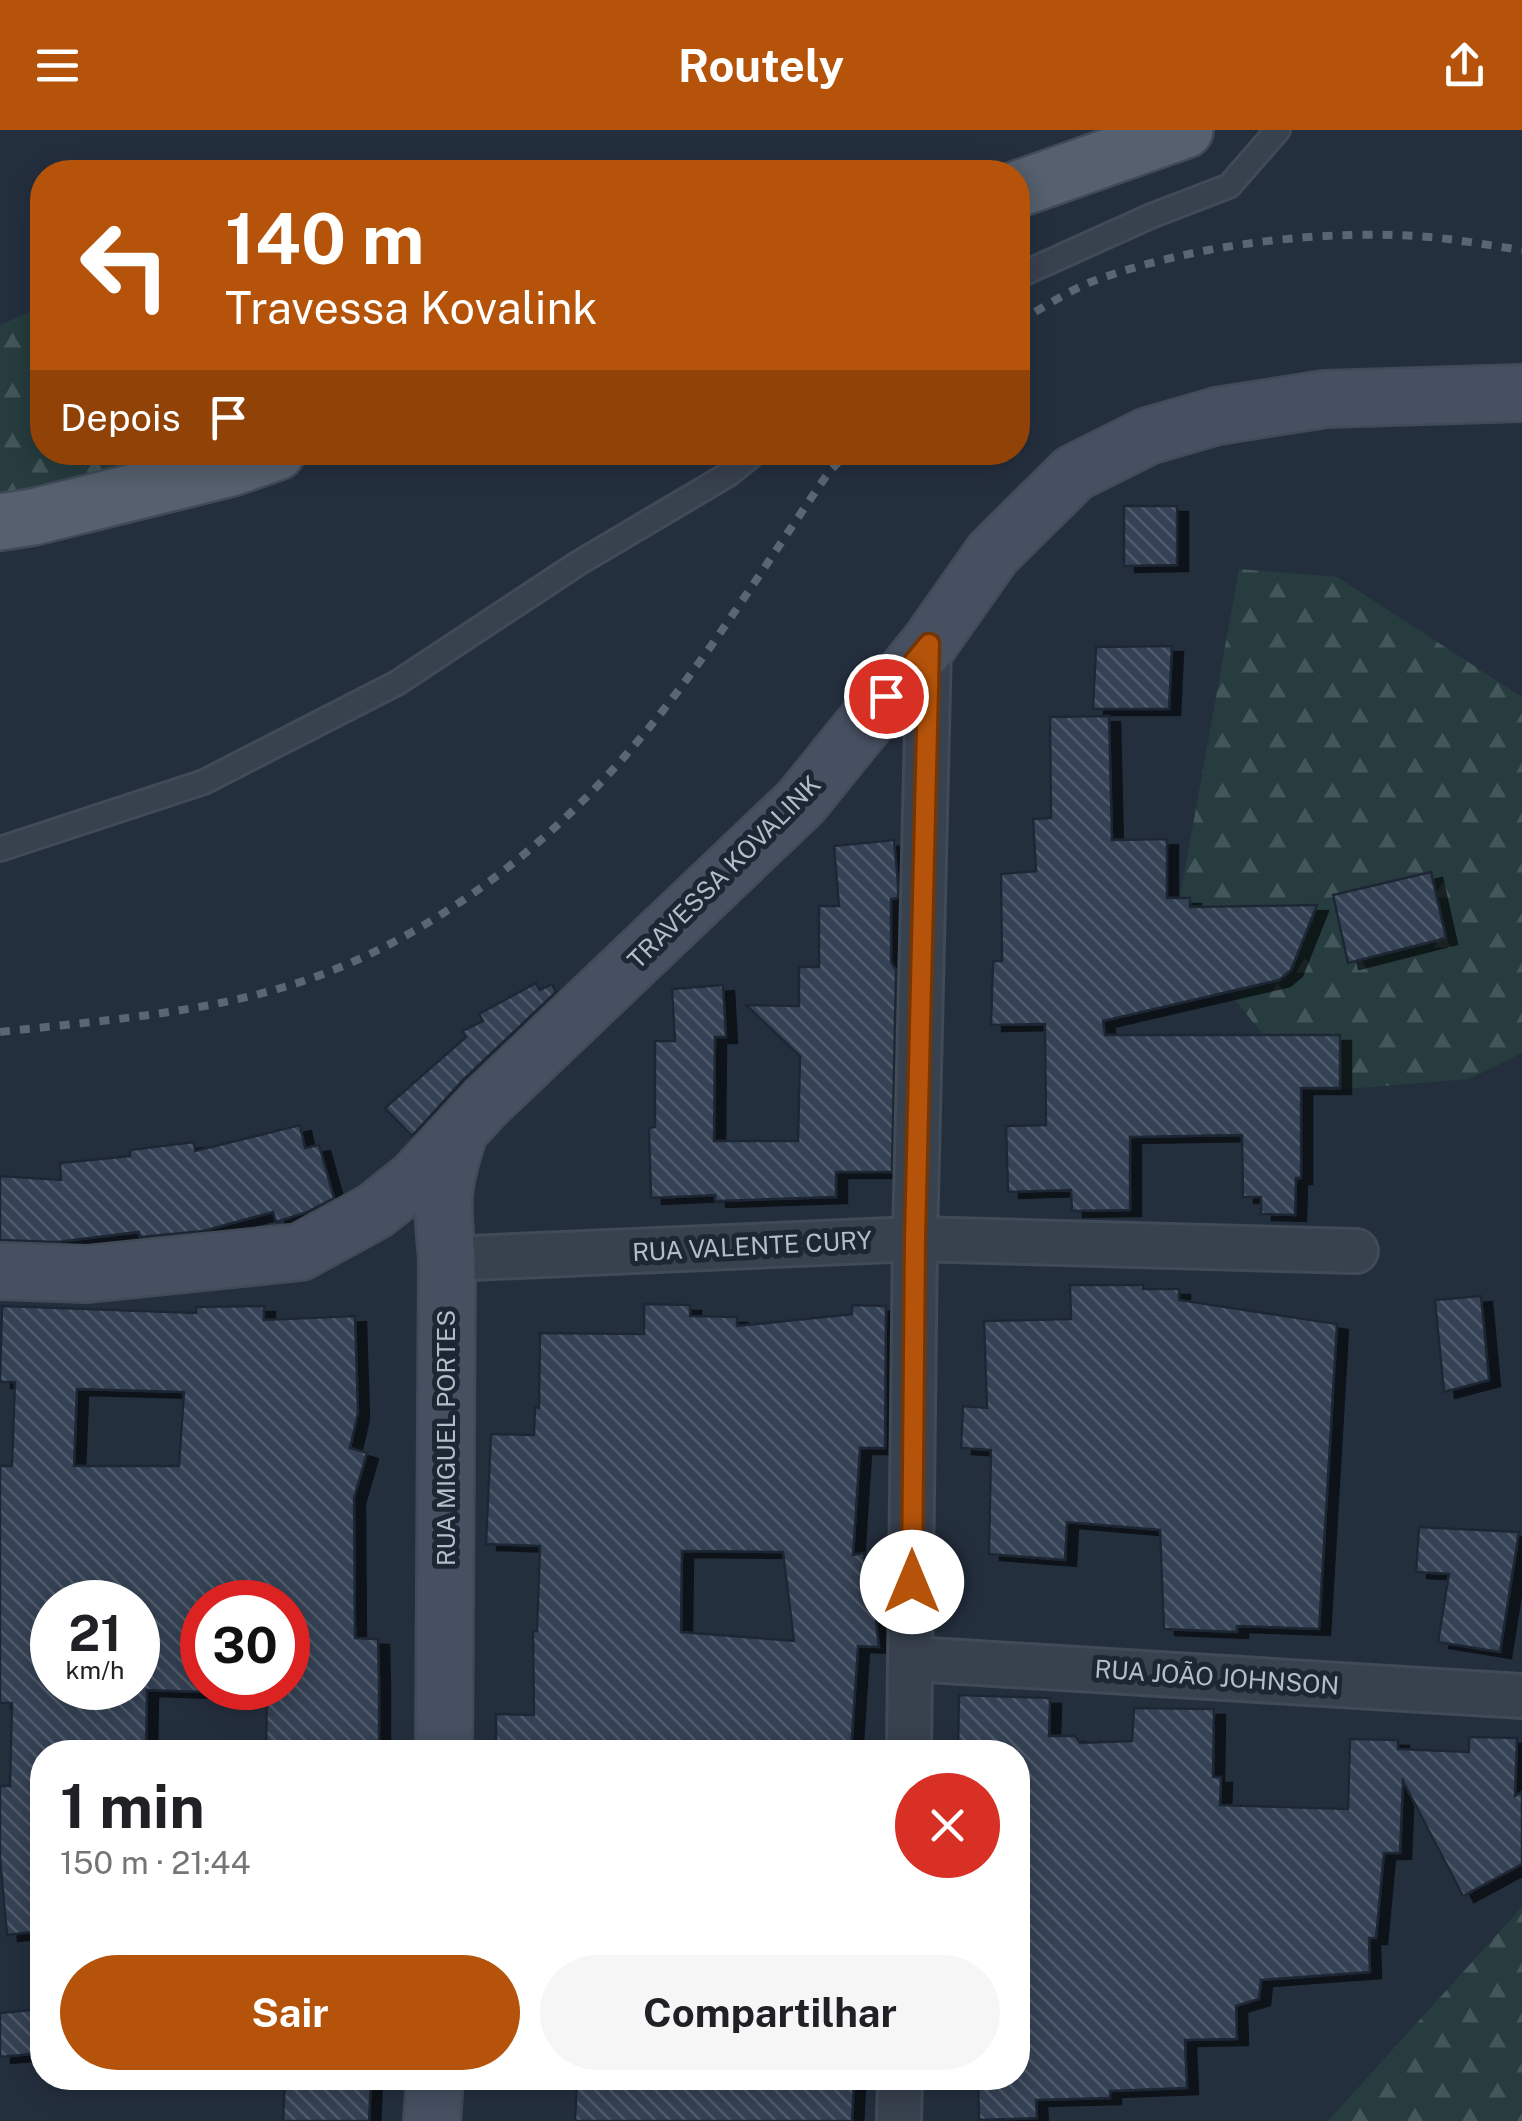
<!DOCTYPE html>
<html lang="pt">
<head>
<meta charset="utf-8">
<style>
	:root { --surface:#fff; --page:#f6f6f6; --text:#202124; --muted:#757577; --accent:#b45309 }
	body { margin:0; font-family:"Public Sans",sans-serif; background:var(--page); color:var(--text); height:100vh; display:flex; flex-direction:column; font-size:38px; white-space:nowrap }
	* { box-sizing:border-box; margin:0 }
	p { font-size:32px; color:var(--muted) }
	.icon { flex:none; width:55px; height:55px; fill:none; stroke:currentColor; stroke-width:2; stroke-linecap:round; stroke-linejoin:round }
	.map { position:relative; flex:1; overflow:hidden }
	.side { position:absolute; left:30px; top:1610px; width:1000px; height:350px; display:flex; flex-direction:column; background:var(--surface); border-radius:40px; box-shadow:0 5px 25px #0003 }
	.side>* { flex:none }
	.guide { position:absolute; left:30px; top:30px; width:1000px; height:305px; border-radius:40px; box-shadow:0 5px 25px #0003; background:#b45309; color:#fff; overflow:hidden }
	.speed { position:absolute; left:30px; top:1450px; display:flex; gap:20px; font-size:50px; font-weight:700; text-align:center }
	.speed>* { display:grid; place-content:center; width:130px; height:130px; border-radius:50%; background:var(--surface); box-shadow:0 5px 25px #0003; line-height:1 }
	.speed small { font-size:25px; font-weight:400 }
	.speed .limit { border:15px solid #d22; background:#fff; color:#111 }
	.pin { position:absolute; display:grid; place-items:center; width:85px; height:85px; color:#fff; margin:-42px; border:5px solid #fff; border-radius:50%; box-shadow:0 2px 10px #0007 }
	.me { position:absolute; width:110px; margin:-55px; rotate:0deg; stroke-linejoin:round; filter:drop-shadow(0 0 8px #0008) }
	.turn { display:flex; align-items:center; gap:35px; height:210px; padding:0 30px; font-size:45px }
	.turn .icon { width:130px; height:130px; stroke-width:2.5 }
	.turn b { display:block; font-size:70px; line-height:85px }
	.then { display:flex; align-items:center; height:95px; padding:0 30px; background:#0003; gap:20px; font-size:38px }
	.round { display:grid; place-items:center; flex:none; width:105px; height:105px; border-radius:52px; background:var(--page) }
	.overview { display:flex; align-items:center; justify-content:space-between; height:170px; padding:0 30px }
	h1 { font-size:60px; font-weight:700; line-height:75px }
	.primary-button { display:flex; gap:20px; margin-top:auto; padding:20px 30px }
	.primary-button a { flex:1; height:115px; border-radius:60px; background:var(--accent); color:#fff; font-size:40px; font-weight:700; line-height:115px; text-align:center }
	.primary-button a+a { background:var(--page); color:var(--text) }
	header { display:flex; justify-content:space-between; align-items:center; height:130px; padding:0 30px; background:var(--accent); color:#fff; font-size:45px; font-weight:700 }
	.map>svg:first-child { display:block }
	.forest { fill:url(#forest-firs) }
	.building { fill:url(#building-back-hatch); stroke:#1f2835; stroke-width:2.5; fill-rule:evenodd; filter:url(#shadow) }
	.lines { fill:none; stroke-linecap:round; stroke-linejoin:round }
	.lane-casing { stroke:#414a57; stroke-width:28 }
	.street-casing { stroke:#414a57; stroke-width:48 }
	.secondary-casing { stroke:#414a57; stroke-width:60 }
	.primary-casing { stroke:#414a57; stroke-width:60 }
	.lane { stroke:#38414e; stroke-width:22 }
	.street { stroke:#38414e; stroke-width:42 }
	.secondary { stroke:#465061; stroke-width:55 }
	.primary { stroke:#56606e; stroke-width:55 }
	.rail { stroke:#5a6575; stroke-width:8; stroke-dasharray:10 10; stroke-linecap:butt }
	.route-casing { stroke:#753606; stroke-width:25 }
	.route { stroke:#b45309; stroke-width:18 }
	.labels { text-anchor:middle; dominant-baseline:central; stroke-width:10; stroke-linejoin:round; paint-order:stroke }
	.street-label { font-size:25px; fill:#b4bcc9; stroke:#1d2633 }
</style>
</head>
<body>
<header><svg class="icon" aria-label="menu" viewBox="0 0 24 24"><path d="M4 6h16M4 12h16M4 18h16"/></svg>Routely<svg class="icon" aria-label="share" viewBox="0 0 24 24"><path d="M12 15V3M7 8l5-5 5 5M5 13v7h14v-7"/></svg></header>
<div class="map">
<svg width="1522" height="1991" viewBox="0 0 1522 1991">
	<defs>
		<pattern id="forest-firs" width="22" height="20" patternUnits="userSpaceOnUse" patternTransform="scale(2.5)"><rect width="22" height="20" fill="#263c3f"/><path d="M5 1l3.5 6h-7zM16 11l3.5 6h-7z" fill="#435659"/></pattern>
		<pattern id="building-back-hatch" width="6" height="6" patternUnits="userSpaceOnUse" patternTransform="scale(2.5)"><rect width="6" height="6" fill="#364354"/><path d="M-1 5l2 2M0 0l6 6M5-1l2 2" fill="none" stroke="#515c6b"/></pattern>
		<filter id="shadow"><feDropShadow dx="11" dy="6" stdDeviation="0" flood-color="#0009"/></filter>
	</defs>
	<rect width="100%" height="100%" fill="#242f3e"/>
	<g class="forest">
		<path d="M42 177V322L251 323 0 384V195Z"/>
		<path d="M1239 439 1337 447 1522 567V923L1469 949 1309 962 1175 795Z"/>
		<path d="M1522 1777V1991H1328Z"/>
	</g>
	<g class="building">
		<path d="M1124 376H1177V435L1124 436Z"/>
		<path d="M1172 516 1169 579H1093L1096 517Z"/>
		<path d="M1109 586 1112 710 1167 709V768H1190V777L1317 775 1291 840 1279 850 1103 891 1105 905H1340V958H1301V1048H1296L1295 1085 1261 1084V1067H1243L1242 1005 1130 1007V1080L1072 1081 1071 1060 1008 1062 1006 996 1046 995 1045 894 991 895 993 831H1002L1001 744 1036 741 1033 689 1051 688 1050 587Z"/>
		<path d="M894 710 898 754V768L891 769V832L896 840 892 1042H836V1067L715 1071V1065L651 1068 649 998 655 997V911H675L672 859 723 855 726 907H715L714 1011H798L800 926 746 875 799 876V837H819V776H839L834 716Z"/>
		<path d="M1431 742 1446 808 1348 833 1333 765Z"/>
		<path d="M536 853 540 860 552 854 556 862 463 950 412 1006 385 978 466 907 462 901 483 891 479 884Z"/>
		<path d="M300 995 305 1018 319 1015 334 1068 307 1082 276 1092 273 1082 203 1101 140 1107 139 1102 57 1112 0 1110V1046L61 1050 60 1033 130 1026V1020L194 1012 195 1021Z"/>
		<path d="M1070 1155H1143V1159H1179V1170L1337 1194 1319 1499 1237 1496V1502L1164 1499 1160 1400 1067 1392 1065 1430 989 1424 991 1320 961 1318 963 1276 987 1278 984 1191 1071 1189Z"/>
		<path d="M1481 1166 1489 1250 1444 1262 1435 1170Z"/>
		<path d="M644 1174 690 1175V1186L737 1187V1196L852 1184V1175L886 1176 885 1318H860L853 1425 864 1423 866 1441H870L879 1517 858 1516 851 1622H625V1618L558 1617V1622H496V1584L534 1585 533 1501H537L540 1416 486 1414 491 1304 534 1305 535 1277 539 1278 540 1203 644 1204ZM682 1421 783 1422 794 1511 681 1502Z"/>
		<path d="M2 1176 196 1183V1177L264 1176V1190L355 1186 358 1283 350 1318 367 1323 354 1368 355 1508 378 1509 379 1552V1622H266L267 1558H288V1472H202V1562L147 1560 146 1622H42V1801L7 1805 0 1727V1656H10L12 1573H0V1336H12L15 1252H0ZM77 1259 184 1262 179 1336H74ZM52 1472H138V1558H52Z"/>
		<path d="M1419 1397 1519 1402 1500 1522 1438 1512 1449 1444 1416 1442Z"/>
		<path d="M959 1565 1050 1568 1049 1606H1075L1080 1613 1132 1611 1134 1578 1214 1579 1213 1647H1221L1220 1675 1348 1679 1350 1609 1398 1610V1619L1469 1622V1607L1517 1608 1515 1666 1522 1662V1734L1463 1766 1403 1651 1400 1723H1384L1376 1808H1369L1370 1842 1261 1850 1259 1869 1236 1876 1237 1909 1185 1910 1187 1958 1110 1961V1968L1036 1970 1037 1988 979 1990 978 1948H1018V1622H958Z"/>
		<path d="M42 1879V1923L0 1927V1883Z"/>
		<path d="M285 1948H371L369 1991H283Z"/>
		<path d="M577 1948 854 1950 852 1991H575Z"/>
	</g>
	<g class="lines">
		<defs>
			<g id="lane">
				<path d="M1018 146 1151 86 1229 56 1278 0"/>
				<path d="M0 719 204 652 397 553 577 434 729 344 756 322"/>
			</g>
			<g id="street">
				<path d="M447 1129 915 1109 1356 1121"/>
				<path d="M912 1529 1522 1566"/>
				<path d="M909 1622 915 1109 929 514"/>
				<path d="M899 1991 900 1948"/>
			</g>
			<g id="secondary">
				<path d="M0 1141 87 1144 300 1122 375 1081 415 1049 485 973 801 672 929 514 993 423 1074 343 1148 306 1217 286 1325 269 1522 263"/>
				<path d="M444 1622 447 1129C442 1073 440 1058 459 1003"/>
				<path d="M432 1991 435 1948"/>
			</g>
			<g id="primary">
				<path d="M1018 59 1185 0"/>
				<path d="M0 392 33 387 231 338 277 322"/>
			</g>
		</defs>
		<use href="#lane" class="lane-casing"/>
		<use href="#street" class="street-casing"/>
		<use href="#secondary" class="secondary-casing"/>
		<use href="#primary" class="primary-casing"/>
		<use href="#lane" class="lane"/>
		<use href="#street" class="street"/>
		<use href="#secondary" class="secondary"/>
		<use href="#primary" class="primary"/>
		<g class="rail">
			<path d="M1018 192C1041 179 1066 162 1091 152 1191 114 1333 97 1439 108 1466 111 1494 116 1522 120"/>
			<path d="M0 902C98 891 197 884 291 855 420 815 537 726 625 626 702 539 763 437 829 342L848 322"/>
		</g>
	</g>
	<g class="lines">
		<defs>
			<path id="route" d="M886 566 929 514 915 1109 912 1452"/>
		</defs>
		<use href="#route" class="route-casing"/>
		<use href="#route" class="route"/>
	</g>
	<g class="labels">
		<g class="street-label">
			<text transform="translate(724 742) rotate(-45)">TRAVESSA KOVALINK</text>
			<text transform="translate(752 1116) rotate(-3)">RUA VALENTE CURY</text>
			<text transform="translate(446 1308) rotate(-90)">RUA MIGUEL PORTES</text>
			<text transform="translate(1217 1547) rotate(4)">RUA JOÃO JOHNSON</text>
		</g>
	</g>
</svg>
<div class="speed"><div>21<small>km/h</small></div><div class="limit">30</div></div>
<div class="pin" style="left:886px;top:566px;background:#d93025"><svg class="icon" aria-label="arrive" viewBox="0 0 24 24"><path d="M6 21V4h12l-3 4 3 4H6"/></svg></div>
<svg class="me" style="left:912px;top:1452px" viewBox="-20 -20 40 40"><circle r="19" fill="#fff"/><path d="M0-13L10 11 0 6-10 11z" fill="#b45309"/></svg>
<div class="guide">
<div class="turn"><svg class="icon" aria-label="left" viewBox="0 0 24 24"><path d="M17 20v-9H6M10 6l-5 5 5 5"/></svg><div><b>140 m</b>Travessa Kovalink</div></div>
<div class="then">Depois<svg class="icon" aria-label="arrive" viewBox="0 0 24 24"><path d="M6 21V4h12l-3 4 3 4H6"/></svg></div>
</div>
<section class="side">
<div class="overview"><div><h1>1 min</h1><p>150 m · 21:44</p></div><a class="round" style="background:#d93025;color:#fff"><svg class="icon" aria-label="close" viewBox="0 0 24 24"><path d="M6 6l12 12M18 6L6 18"/></svg></a></div>
<div class="primary-button"><a>Sair</a><a>Compartilhar</a></div>
</section>
</div>
</body>
</html>
